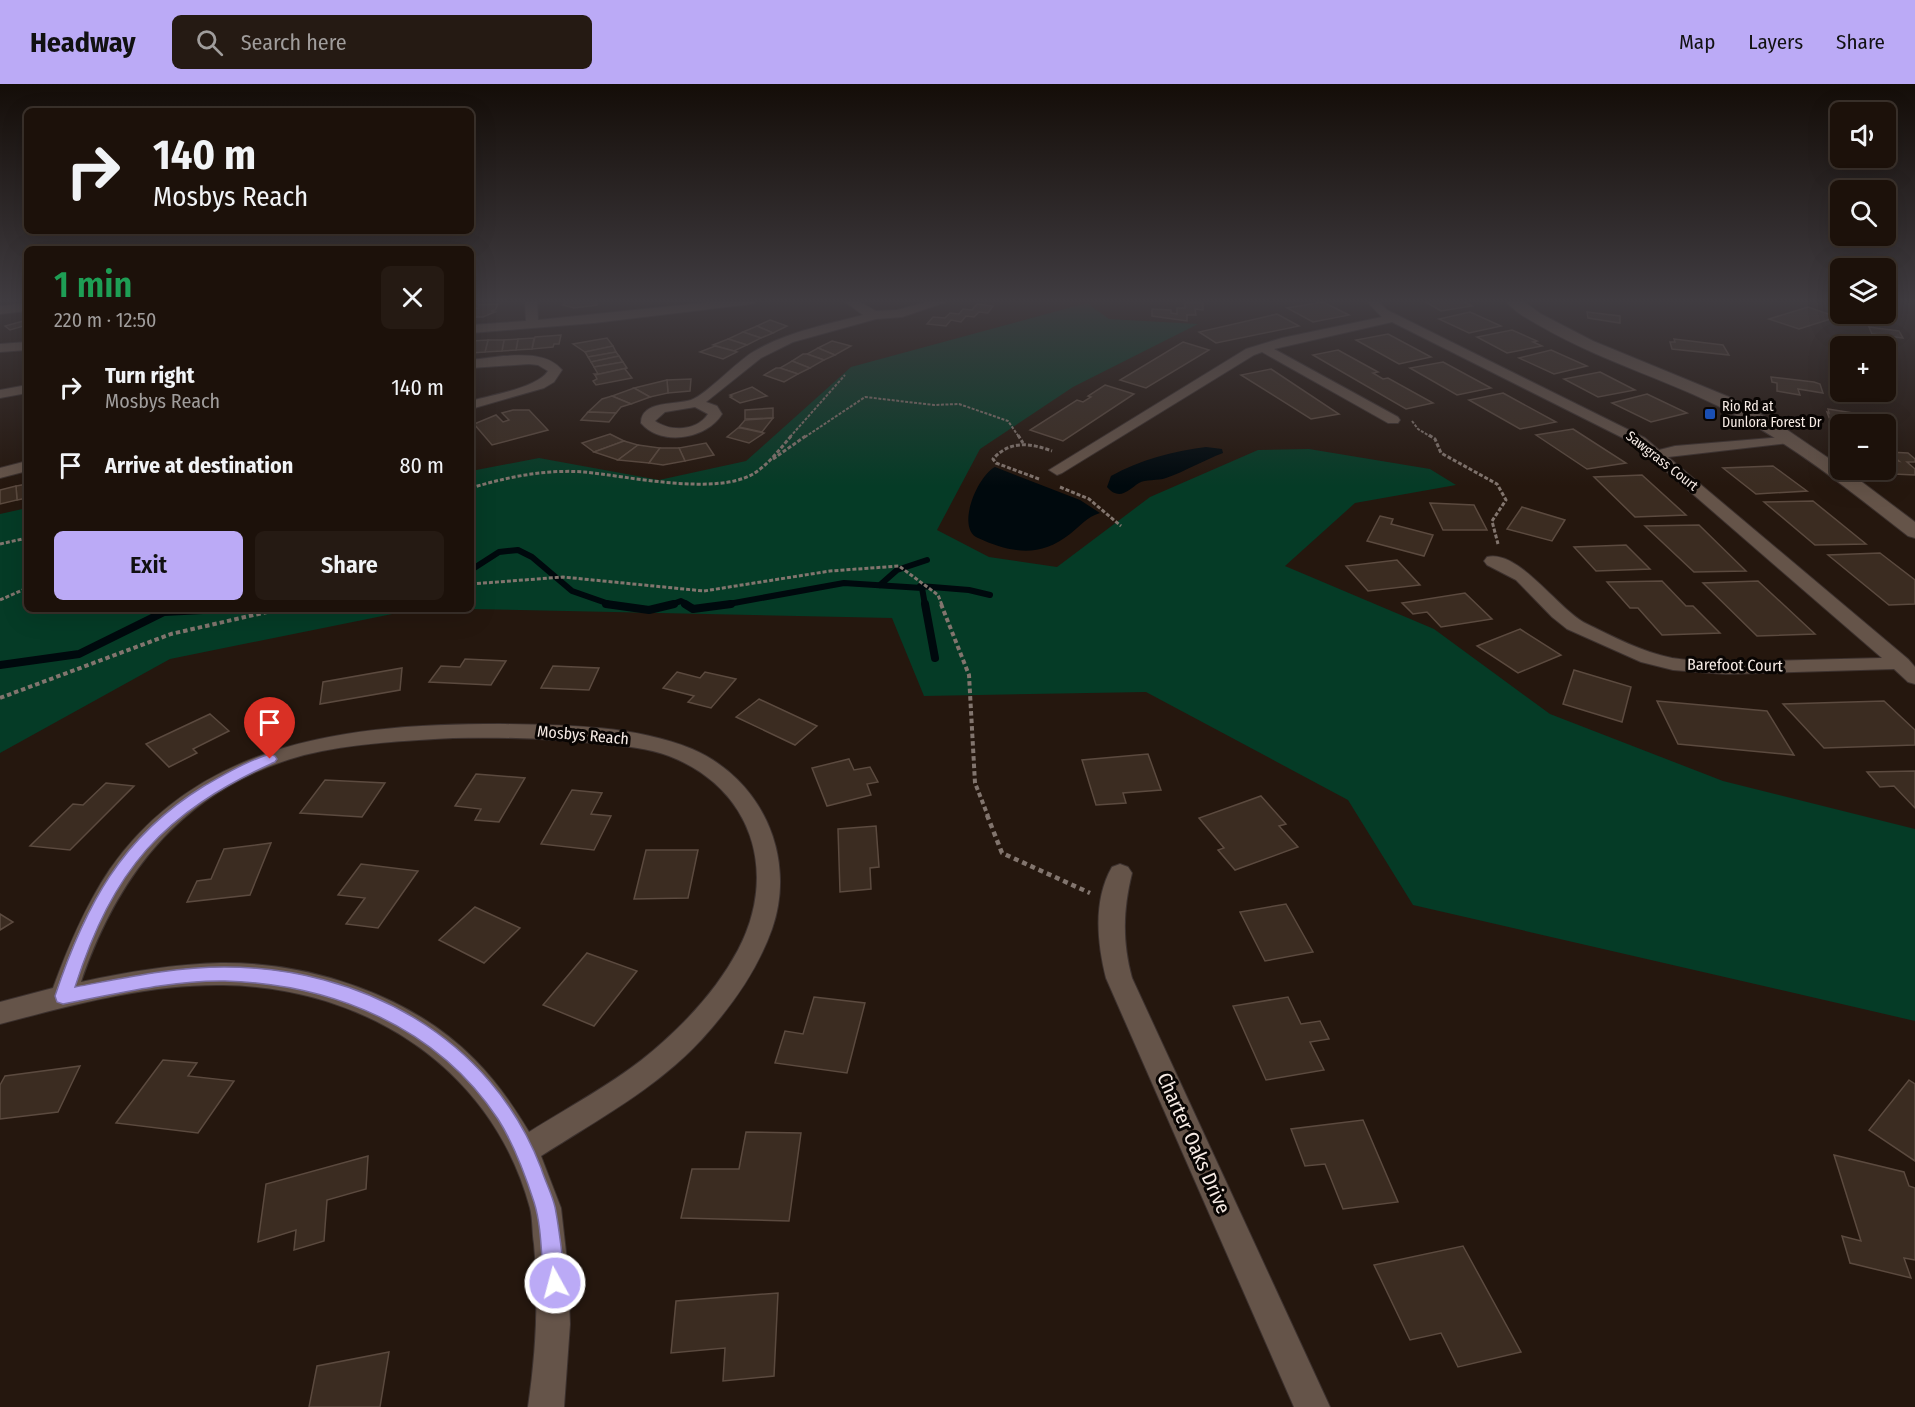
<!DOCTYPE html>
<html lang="en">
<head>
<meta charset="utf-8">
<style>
	:root { --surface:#1c110a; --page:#251a13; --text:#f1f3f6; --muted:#a09d9c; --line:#3a312b; --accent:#bbaaf6 }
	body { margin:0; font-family:"Fira Sans Condensed",sans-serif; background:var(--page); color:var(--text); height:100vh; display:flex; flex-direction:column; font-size:22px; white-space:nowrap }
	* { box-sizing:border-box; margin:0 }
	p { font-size:20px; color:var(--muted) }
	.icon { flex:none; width:33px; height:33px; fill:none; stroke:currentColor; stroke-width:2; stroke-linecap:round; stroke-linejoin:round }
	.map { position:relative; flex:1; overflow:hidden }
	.drawer { position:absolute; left:24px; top:162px; width:450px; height:366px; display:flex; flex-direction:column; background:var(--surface); border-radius:9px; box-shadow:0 6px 24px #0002,0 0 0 2px var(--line) }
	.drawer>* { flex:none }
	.guide { position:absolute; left:24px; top:24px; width:450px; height:126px; border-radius:9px; box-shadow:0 6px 24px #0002,0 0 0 2px var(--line); background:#1c110a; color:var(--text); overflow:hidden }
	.tools { position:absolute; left:1830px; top:18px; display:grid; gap:12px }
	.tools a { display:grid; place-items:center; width:66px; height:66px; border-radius:9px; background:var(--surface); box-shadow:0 6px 24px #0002,0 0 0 2px var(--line); font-size:30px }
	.pin { position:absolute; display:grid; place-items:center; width:51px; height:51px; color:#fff; margin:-62px -26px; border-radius:50% 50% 50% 0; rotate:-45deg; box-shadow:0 0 6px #0007 }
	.pin .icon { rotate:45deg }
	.me { position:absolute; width:66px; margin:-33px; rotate:353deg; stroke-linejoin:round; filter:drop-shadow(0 0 4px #0008) }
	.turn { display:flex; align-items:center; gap:21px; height:126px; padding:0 30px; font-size:27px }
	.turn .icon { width:78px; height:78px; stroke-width:2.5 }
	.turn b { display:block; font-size:42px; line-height:51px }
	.round { display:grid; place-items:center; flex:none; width:63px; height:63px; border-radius:9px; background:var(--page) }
	.headline { display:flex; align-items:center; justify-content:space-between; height:102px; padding:0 30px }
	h1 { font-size:36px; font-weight:600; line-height:45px; color:#1e9e55 }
	.cta { display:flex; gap:12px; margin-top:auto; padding:12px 30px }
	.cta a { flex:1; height:69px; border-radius:9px; background:var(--accent); color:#111; font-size:24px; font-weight:600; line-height:69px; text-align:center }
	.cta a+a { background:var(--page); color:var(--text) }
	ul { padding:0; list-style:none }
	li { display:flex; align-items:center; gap:18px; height:78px; padding:0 30px }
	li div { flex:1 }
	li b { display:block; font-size:22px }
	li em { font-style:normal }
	header { display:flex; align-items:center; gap:36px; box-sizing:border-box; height:84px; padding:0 30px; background:var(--accent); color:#111 }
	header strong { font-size:28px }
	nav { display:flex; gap:33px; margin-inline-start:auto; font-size:21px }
	.search { width:420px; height:54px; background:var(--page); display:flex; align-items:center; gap:15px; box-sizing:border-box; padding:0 21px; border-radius:9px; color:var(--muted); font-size:22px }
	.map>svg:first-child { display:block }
	.green { fill:#053b26 }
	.water { fill:#00090d }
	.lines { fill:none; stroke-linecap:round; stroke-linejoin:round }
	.stream-far1 { stroke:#00090d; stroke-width:6 }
	.stream { stroke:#00090d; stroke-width:8 }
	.building { fill:#3b2c21; stroke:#5b4a3f; stroke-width:1.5 }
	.minor-casing { stroke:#3c312e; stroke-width:2 }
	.tertiary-casing { stroke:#3c312e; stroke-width:2 }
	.path-far3 { stroke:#82756e; stroke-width:2; stroke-dasharray:3 1.5; stroke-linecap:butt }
	.path-far2 { stroke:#82756e; stroke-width:3; stroke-dasharray:4 2; stroke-linecap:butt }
	.path-far1 { stroke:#82756e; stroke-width:4; stroke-dasharray:4.5 3; stroke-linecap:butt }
	.path { stroke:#82756e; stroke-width:4.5; stroke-dasharray:5 4; stroke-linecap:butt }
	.minor { fill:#655449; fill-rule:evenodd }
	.tertiary { fill:#655449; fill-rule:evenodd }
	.route { fill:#bbaaf6; stroke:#7a6ea0; stroke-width:1.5 }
	.transit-dot { fill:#1a4fb4; stroke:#090503; stroke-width:2 }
	.labels { text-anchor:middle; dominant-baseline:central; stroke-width:6; stroke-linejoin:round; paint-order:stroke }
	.far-poi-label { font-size:14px; fill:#f6ebe5; stroke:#090503; text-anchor:start }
	.far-street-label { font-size:14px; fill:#f6ebe5; stroke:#090503 }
	.street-label { font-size:16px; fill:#f6ebe5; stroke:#090503 }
	.near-street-label { font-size:20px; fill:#f6ebe5; stroke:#090503 }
</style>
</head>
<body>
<header>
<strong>Headway</strong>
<div class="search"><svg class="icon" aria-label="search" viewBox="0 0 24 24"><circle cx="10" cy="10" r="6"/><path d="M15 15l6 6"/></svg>Search here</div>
<nav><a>Map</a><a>Layers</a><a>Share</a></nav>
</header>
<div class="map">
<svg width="1915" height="1323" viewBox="0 0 1915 1323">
	<rect width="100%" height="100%" fill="#25170e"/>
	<g class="green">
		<path d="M1087 219 1109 235 1198 240 1073 303 980 365 937 446 989 473 1057 483 1150 413 1258 366 1309 365 1430 385 1456 401 1355 419 1285 482 1434 545 1550 630 1723 697 1915 745V937L1413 821 1348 716 1146 608 924 612 892 534 471 525V387L539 374 659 396 746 377 851 283Z"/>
		<path d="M27 424V525H417L170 575 0 669V430Z"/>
	</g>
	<g class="water">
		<path d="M1206 363 1222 365 1223 369C1204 376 1186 387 1166 394 1158 397 1145 395 1139 399 1129 405 1120 418 1107 403L1111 392C1140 376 1173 367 1206 363Z"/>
		<path d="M995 383 1080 416 1100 429C1087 433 1080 442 1070 450 1040 474 1011 469 978 454 955 444 978 391 995 383Z"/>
	</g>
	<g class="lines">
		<g class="stream-far1">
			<path d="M471 486 499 468 518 466 532 473 572 507 612 521"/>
			<path d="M880 501 897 486 927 476"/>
			<path d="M922 504 920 502 969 506 990 511"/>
			<path d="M670 521 681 517 688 521"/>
			<path d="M723 521 844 499 922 504 925 521"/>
		</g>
		<g class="stream">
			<path d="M606 520 649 526 674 520"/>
			<path d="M685 520 693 525 731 520"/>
			<path d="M925 520 935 574"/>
			<path d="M0 581 79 570 164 528 222 525"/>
		</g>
	</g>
	<g class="building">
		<path d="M563 217H597V221L574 224 563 221 566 219Z"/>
		<path d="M1424 217H1462L1472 222 1441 227Z"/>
		<path d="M1323 218 1349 231 1313 238 1287 224Z"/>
		<path d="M1185 219H1203V226L1195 225 1196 231H1187V237L1152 232V225L1171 226V229L1177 230V224H1185Z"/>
		<path d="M498 220 495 226 491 227 495 228 483 233H471V225L478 224 479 221H477Z"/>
		<path d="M977 220 993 222 988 229 979 228 974 233 966 232 961 238 951 236 946 242 927 240 933 233 945 234 950 229 959 230 963 225 972 226Z"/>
		<path d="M1808 223 1837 233 1799 245 1769 235Z"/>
		<path d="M1470 228 1501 242 1469 249 1439 235Z"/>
		<path d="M1587 228 1620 232V239L1588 234Z"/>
		<path d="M1277 230 1299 242 1216 259 1199 248Z"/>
		<path d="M27 236V241L10 246 5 242Z"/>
		<path d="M770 236 787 242 773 249 757 242Z"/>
		<path d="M757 242 773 249 761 254 743 248Z"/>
		<path d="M1869 243 1899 247 1903 254 1872 250Z"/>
		<path d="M1512 246 1537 257 1533 258 1542 262 1507 269 1477 253Z"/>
		<path d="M743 248 761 254 747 261 728 255Z"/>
		<path d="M1388 250 1431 273 1399 280 1356 256Z"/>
		<path d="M561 251 559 260H554L553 263 532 265 535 253Z"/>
		<path d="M534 254 532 265 516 266 518 255Z"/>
		<path d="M607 254 613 262 585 268 573 260Z"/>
		<path d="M518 255 516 266 502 267 504 256Z"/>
		<path d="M728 255 747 261 734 267 713 261Z"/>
		<path d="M1674 255 1723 261 1729 271 1672 265 1670 258H1675Z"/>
		<path d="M488 256H504L502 267 485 268Z"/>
		<path d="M488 256 485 268 471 269V257Z"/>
		<path d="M832 257 851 262 835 271 818 264Z"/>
		<path d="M1183 258 1209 266 1146 304 1120 296Z"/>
		<path d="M613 262 616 268 588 273 585 268Z"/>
		<path d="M715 262 734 267 737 268 723 275 700 268Z"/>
		<path d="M818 264 835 271 824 276 807 270Z"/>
		<path d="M1338 266 1378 288 1373 289 1383 295 1388 294 1433 319 1406 325 1313 271Z"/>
		<path d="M1551 266 1587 282 1554 290 1519 274Z"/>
		<path d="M616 268 619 272 591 278 588 273Z"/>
		<path d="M803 270H807L824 276 810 284 792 277Z"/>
		<path d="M619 272 623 278 594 283 591 278Z"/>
		<path d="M792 277 810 284 798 290 780 284Z"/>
		<path d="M623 278 627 284 595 291 594 290H598L594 283Z"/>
		<path d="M1443 278 1491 304 1457 311 1410 284Z"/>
		<path d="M627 284 625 285 632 294 596 301 593 297 597 295 595 291Z"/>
		<path d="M776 284H780L798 290 784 298 764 291Z"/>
		<path d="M1271 285 1339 330 1311 335 1241 291Z"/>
		<path d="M1600 288 1635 306 1598 313 1564 295Z"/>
		<path d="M1771 293 1814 298 1820 300 1823 309 1798 305 1800 311 1777 307V299L1772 298Z"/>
		<path d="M691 295 690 307 668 309 667 296Z"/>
		<path d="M667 296 668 309 650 313 634 304Z"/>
		<path d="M1105 301 1134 310 1063 357 1030 346 1077 316 1083 318 1091 313 1088 312Z"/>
		<path d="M752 303 767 312 740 319 730 313 732 312 730 311Z"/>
		<path d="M634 304 650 313 631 320 612 312Z"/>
		<path d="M1503 309 1556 338 1520 345 1469 316Z"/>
		<path d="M1647 310 1687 329 1651 338 1612 319Z"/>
		<path d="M612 312 631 320 621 323 616 329 588 328 602 315Z"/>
		<path d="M773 324V334L745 335V326Z"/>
		<path d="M1828 325 1853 329 1861 340H1840V345L1833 344 1827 328 1829 329Z"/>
		<path d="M513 326H529L548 346 492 361 474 340 496 331 503 338 509 336 502 329Z"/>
		<path d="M588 328 616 329 609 338 581 336Z"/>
		<path d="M773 334 762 348 739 343 745 336Z"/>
		<path d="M738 344H741L764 349 749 359 727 353Z"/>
		<path d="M1573 345 1626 379 1587 385 1536 351Z"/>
		<path d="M610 350 624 357 594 368 582 359Z"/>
		<path d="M624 357 638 361 618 376 594 368Z"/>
		<path d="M706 359 714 371 685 377 679 364Z"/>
		<path d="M638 361 660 364 649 379 618 376Z"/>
		<path d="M660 364H679L685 377 663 381 649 379Z"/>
		<path d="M1889 368 1908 369 1915 375V378H1907L1915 385V391L1893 390 1886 384V374L1899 377Z"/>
		<path d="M1773 382 1807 407 1756 410 1723 384Z"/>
		<path d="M1642 391 1686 431 1635 433 1594 393Z"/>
		<path d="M27 400V414L17 416 16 402Z"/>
		<path d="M16 402 17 416 0 420V406Z"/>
		<path d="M1813 417 1866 460 1815 461 1764 418Z"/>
		<path d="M1430 419 1474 421 1487 446H1443Z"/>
		<path d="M1522 423 1565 436 1552 457 1507 445Z"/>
		<path d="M1380 432 1393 435 1391 440 1433 451 1424 472 1367 457Z"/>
		<path d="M1699 441 1746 487 1694 488 1645 442Z"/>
		<path d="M1626 461 1650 485 1596 487 1574 463Z"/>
		<path d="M1880 469 1915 496V520L1889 521 1828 471Z"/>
		<path d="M1397 476 1420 501 1368 507 1346 482Z"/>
		<path d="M1662 497 1686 522H1693L1720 549 1662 551 1638 524H1630L1607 498Z"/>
		<path d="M1758 497 1815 550 1757 552 1703 499Z"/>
		<path d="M1465 509 1492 535 1441 543 1427 528 1413 530 1402 519Z"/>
		<path d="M1520 545 1561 571 1518 589 1477 562Z"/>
		<path d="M465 575 506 577 491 601 429 598 441 582 460 583Z"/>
		<path d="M553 582 599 584 589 606 541 604Z"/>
		<path d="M402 584 400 606 320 620 323 598Z"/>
		<path d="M1574 586 1631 603 1622 638 1563 620Z"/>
		<path d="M677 588 700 594 705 588 736 595 711 624 688 618 694 612 663 604Z"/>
		<path d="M759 615 817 642 795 661 736 633Z"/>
		<path d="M1657 617 1767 627 1794 671 1678 660Z"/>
		<path d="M1884 617 1915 646V661L1824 664 1783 620Z"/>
		<path d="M210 630 229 647 193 665 197 669 169 683 146 660Z"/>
		<path d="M1148 670 1161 706 1123 709 1126 719 1096 721 1082 676Z"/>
		<path d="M849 675 854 686 870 683 878 698 867 700 871 711 827 722 812 684Z"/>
		<path d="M1915 687V724L1894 702 1880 703 1867 688Z"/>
		<path d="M476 690 525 694 499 738 475 736 481 725 455 722Z"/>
		<path d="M325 696 385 699 362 733 300 729Z"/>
		<path d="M106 699 134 702 70 766 30 762 73 720 83 721Z"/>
		<path d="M572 706 602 709 591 730 611 732 594 766 541 760Z"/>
		<path d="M1261 712 1286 740 1279 742 1298 763 1235 786 1218 766 1224 764 1199 734Z"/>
		<path d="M876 742 879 783 870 784 871 805 840 808 838 745Z"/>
		<path d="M271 759 250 811 187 818 197 797 211 795 224 765Z"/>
		<path d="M646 766H698L688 814 634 815Z"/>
		<path d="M361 780 418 787 378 844 346 840 365 814 338 811Z"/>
		<path d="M1286 820 1313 868 1265 877 1240 828Z"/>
		<path d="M475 823 520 844 484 879 439 856Z"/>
		<path d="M0 830 13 838 0 846Z"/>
		<path d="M587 869 637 887 594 942 543 921Z"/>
		<path d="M814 913 865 919 847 989 775 979 785 947 803 950Z"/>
		<path d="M1288 913 1301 940 1320 937 1329 955 1310 958 1324 986 1266 996 1233 922Z"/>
		<path d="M163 976 197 979 188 992 234 997 198 1049 116 1039Z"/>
		<path d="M80 982 58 1028 0 1035V1001L5 992Z"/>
		<path d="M1909 996 1915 1000V1077L1869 1046Z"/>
		<path d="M1363 1036 1398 1118 1343 1125 1325 1080 1305 1082 1291 1045Z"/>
		<path d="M746 1048 801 1049 789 1137 681 1134 692 1085H739Z"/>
		<path d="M1834 1071 1904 1088 1909 1102 1915 1104V1176L1904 1174 1911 1194 1850 1179 1842 1152 1861 1157Z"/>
		<path d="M368 1072 366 1105 327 1116 324 1157 294 1166 296 1146 258 1158 266 1100Z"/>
		<path d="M1463 1162 1521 1268 1458 1283 1441 1249 1410 1256 1374 1181Z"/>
		<path d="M778 1209 774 1292 723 1297 725 1264 671 1269 676 1217Z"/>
		<path d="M389 1268 380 1323H309L317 1282Z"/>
	</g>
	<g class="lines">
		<defs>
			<g id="minor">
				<path d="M525 217H537L538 236 721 217H757L751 220 594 239 471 249V241L526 237Z"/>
				<path d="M844 217H858L876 227 897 226 930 217H949L902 233 876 235 793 258 761 274 706 318 717 322 722 330C707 355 661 363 641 339 641 316 676 321 691 316 707 310 736 278 753 268 786 248 826 241 863 231ZM695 323 708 330C697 347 671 348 655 337L665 328Z"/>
				<path d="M1366 217H1378L1387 226 1645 354 1659 366 1675 362 1794 352 1796 355 1794 358 1789 359 1668 373 1908 575 1915 583V600L1908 598 1894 585 1726 590 1673 586 1641 578 1567 545 1552 533 1516 496 1487 481 1484 477 1487 473C1519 465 1559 527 1587 540 1614 553 1642 568 1672 574 1703 579 1736 578 1768 577 1806 576 1844 575 1882 574L1635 360 1392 238 1274 265 1398 333 1400 336 1398 339H1388L1262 268 1254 271 1062 389 1057 391 1049 386 1246 265 1282 254 1382 233Z"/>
				<path d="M27 219V227L0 230V222Z"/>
				<path d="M27 258V266L0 268V260Z"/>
				<path d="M503 272C523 271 548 269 562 286L554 298 544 304 471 325V317C491 311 537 304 548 287L538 281 529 280 471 284V276Z"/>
				<path d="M27 301V309L0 314V306Z"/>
				<path d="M27 377V387L0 394V384Z"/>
				<path d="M500 640C562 641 633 641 692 665 762 695 797 773 772 845 757 887 731 923 702 955 656 1005 597 1036 541 1072L561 1124 567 1177 570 1240 564 1323H528C536 1269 539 1215 534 1160 532 1148 533 1136 530 1124 492 983 364 903 223 901 148 900 72 921 0 940V918L53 904C68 863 85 822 110 785 201 655 354 640 500 640ZM453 654C503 653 552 654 602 660 624 662 648 664 669 672 752 704 779 788 738 866 720 900 693 931 664 957 624 994 575 1019 529 1048 513 1021 496 997 474 975 411 911 310 878 221 879 174 880 127 888 81 898 119 787 186 703 304 671 352 659 403 657 453 654Z"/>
				<path d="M1120 780 1128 783 1132 789C1123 826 1122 857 1132 894L1330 1323H1294L1106 894C1097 858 1093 816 1112 783Z"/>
			</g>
			<path id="tertiary" d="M1506 217H1523L1541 230 1593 257 1729 313 1780 341 1840 382V386H1846L1915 438V454L1908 452C1854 410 1801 367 1741 334 1677 298 1606 280 1542 243 1530 236 1514 228 1506 217Z"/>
		</defs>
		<use href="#minor" class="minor-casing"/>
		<use href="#tertiary" class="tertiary-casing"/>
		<g class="path-far3">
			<path d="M1412 337 1418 345 1431 353"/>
			<path d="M790 353 845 291"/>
			<path d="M805 353 865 313 934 321 959 320 1008 337 1019 353"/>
		</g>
		<g class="path-far2">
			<path d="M1018 351 1023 359"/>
			<path d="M1429 351 1435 355 1441 369 1497 400 1506 416 1492 437 1498 460"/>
			<path d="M773 375 807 351"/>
			<path d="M1039 395 996 379 993 375C1010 356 1030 359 1052 367"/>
			<path d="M1060 403 1089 415 1121 442"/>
			<path d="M471 404C507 393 546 385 584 388 627 392 715 412 753 390 768 381 780 365 792 351"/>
			<path d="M0 460 27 454"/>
			<path d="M471 500 563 493 704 507 830 487 899 482 938 511 942 521"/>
			<path d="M0 516 27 504"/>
		</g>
		<g class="path-far1">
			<path d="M941 520 969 591 975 699 988 732"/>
			<path d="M0 614 171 550 280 525"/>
		</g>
		<path class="path" d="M987 731 1002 769 1090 809"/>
		<use href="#minor" class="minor"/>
		<use href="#tertiary" class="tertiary"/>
	</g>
	<linearGradient id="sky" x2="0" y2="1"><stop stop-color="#140d08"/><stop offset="0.54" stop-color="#403c41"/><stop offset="1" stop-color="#403c41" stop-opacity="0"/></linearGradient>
	<rect width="1915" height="402" fill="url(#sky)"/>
	<path class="route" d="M270 670 275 672 277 675 275 678C162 729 113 785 75 903 124 894 173 883 224 883 361 883 491 953 541 1084 545 1097 552 1110 555 1123 560 1148 562 1174 566 1199L562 1207 555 1210 548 1207 544 1199C541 1174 542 1143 534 1118 525 1090 514 1060 498 1035 437 943 333 900 225 897 171 896 117 910 63 920L57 918 55 912C85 822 121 753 204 702 225 690 247 677 270 670Z"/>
	<rect class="transit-dot" x="1704" y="324" width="12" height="12" rx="3"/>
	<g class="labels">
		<g class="far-poi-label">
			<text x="1722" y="322">Rio Rd at<tspan x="1722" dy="16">Dunlora Forest Dr</tspan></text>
		</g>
		<g class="far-street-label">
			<text transform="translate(1662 377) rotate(38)">Sawgrass Court</text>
		</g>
		<g class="street-label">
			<text transform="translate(1735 581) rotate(1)">Barefoot Court</text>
			<text transform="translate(583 651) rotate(5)">Mosbys Reach</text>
		</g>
		<g class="near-street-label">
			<text transform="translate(1194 1059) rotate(66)">Charter Oaks Drive</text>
		</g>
	</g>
</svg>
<div class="tools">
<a><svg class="icon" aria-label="sound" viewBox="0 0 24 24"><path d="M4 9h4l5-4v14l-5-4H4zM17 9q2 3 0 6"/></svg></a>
<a><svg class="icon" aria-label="search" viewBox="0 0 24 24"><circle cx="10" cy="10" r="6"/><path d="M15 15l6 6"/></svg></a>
<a><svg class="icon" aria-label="layers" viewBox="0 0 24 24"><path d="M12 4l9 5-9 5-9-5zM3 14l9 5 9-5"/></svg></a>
<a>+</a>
<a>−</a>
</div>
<div class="pin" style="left:270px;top:675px;background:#d93025"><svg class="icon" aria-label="arrive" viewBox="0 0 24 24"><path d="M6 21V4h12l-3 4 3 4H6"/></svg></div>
<svg class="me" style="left:555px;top:1199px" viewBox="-20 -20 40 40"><circle r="17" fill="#bbaaf6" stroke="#fff" stroke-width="3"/><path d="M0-11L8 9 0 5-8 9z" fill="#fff"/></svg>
<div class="guide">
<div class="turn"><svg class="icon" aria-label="right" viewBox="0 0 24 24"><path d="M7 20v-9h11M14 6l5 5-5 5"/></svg><div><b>140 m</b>Mosbys Reach</div></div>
</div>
<section class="drawer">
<div class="headline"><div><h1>1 min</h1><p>220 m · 12:50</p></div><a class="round"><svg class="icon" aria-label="close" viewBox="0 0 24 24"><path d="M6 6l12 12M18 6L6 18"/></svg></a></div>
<ul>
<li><svg class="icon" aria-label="right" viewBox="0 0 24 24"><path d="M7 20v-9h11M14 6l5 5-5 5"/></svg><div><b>Turn right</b><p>Mosbys Reach</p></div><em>140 m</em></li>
<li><svg class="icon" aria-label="arrive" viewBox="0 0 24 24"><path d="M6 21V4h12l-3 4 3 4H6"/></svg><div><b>Arrive at destination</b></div><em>80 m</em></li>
</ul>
<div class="cta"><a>Exit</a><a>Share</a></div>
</section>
</div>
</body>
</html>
